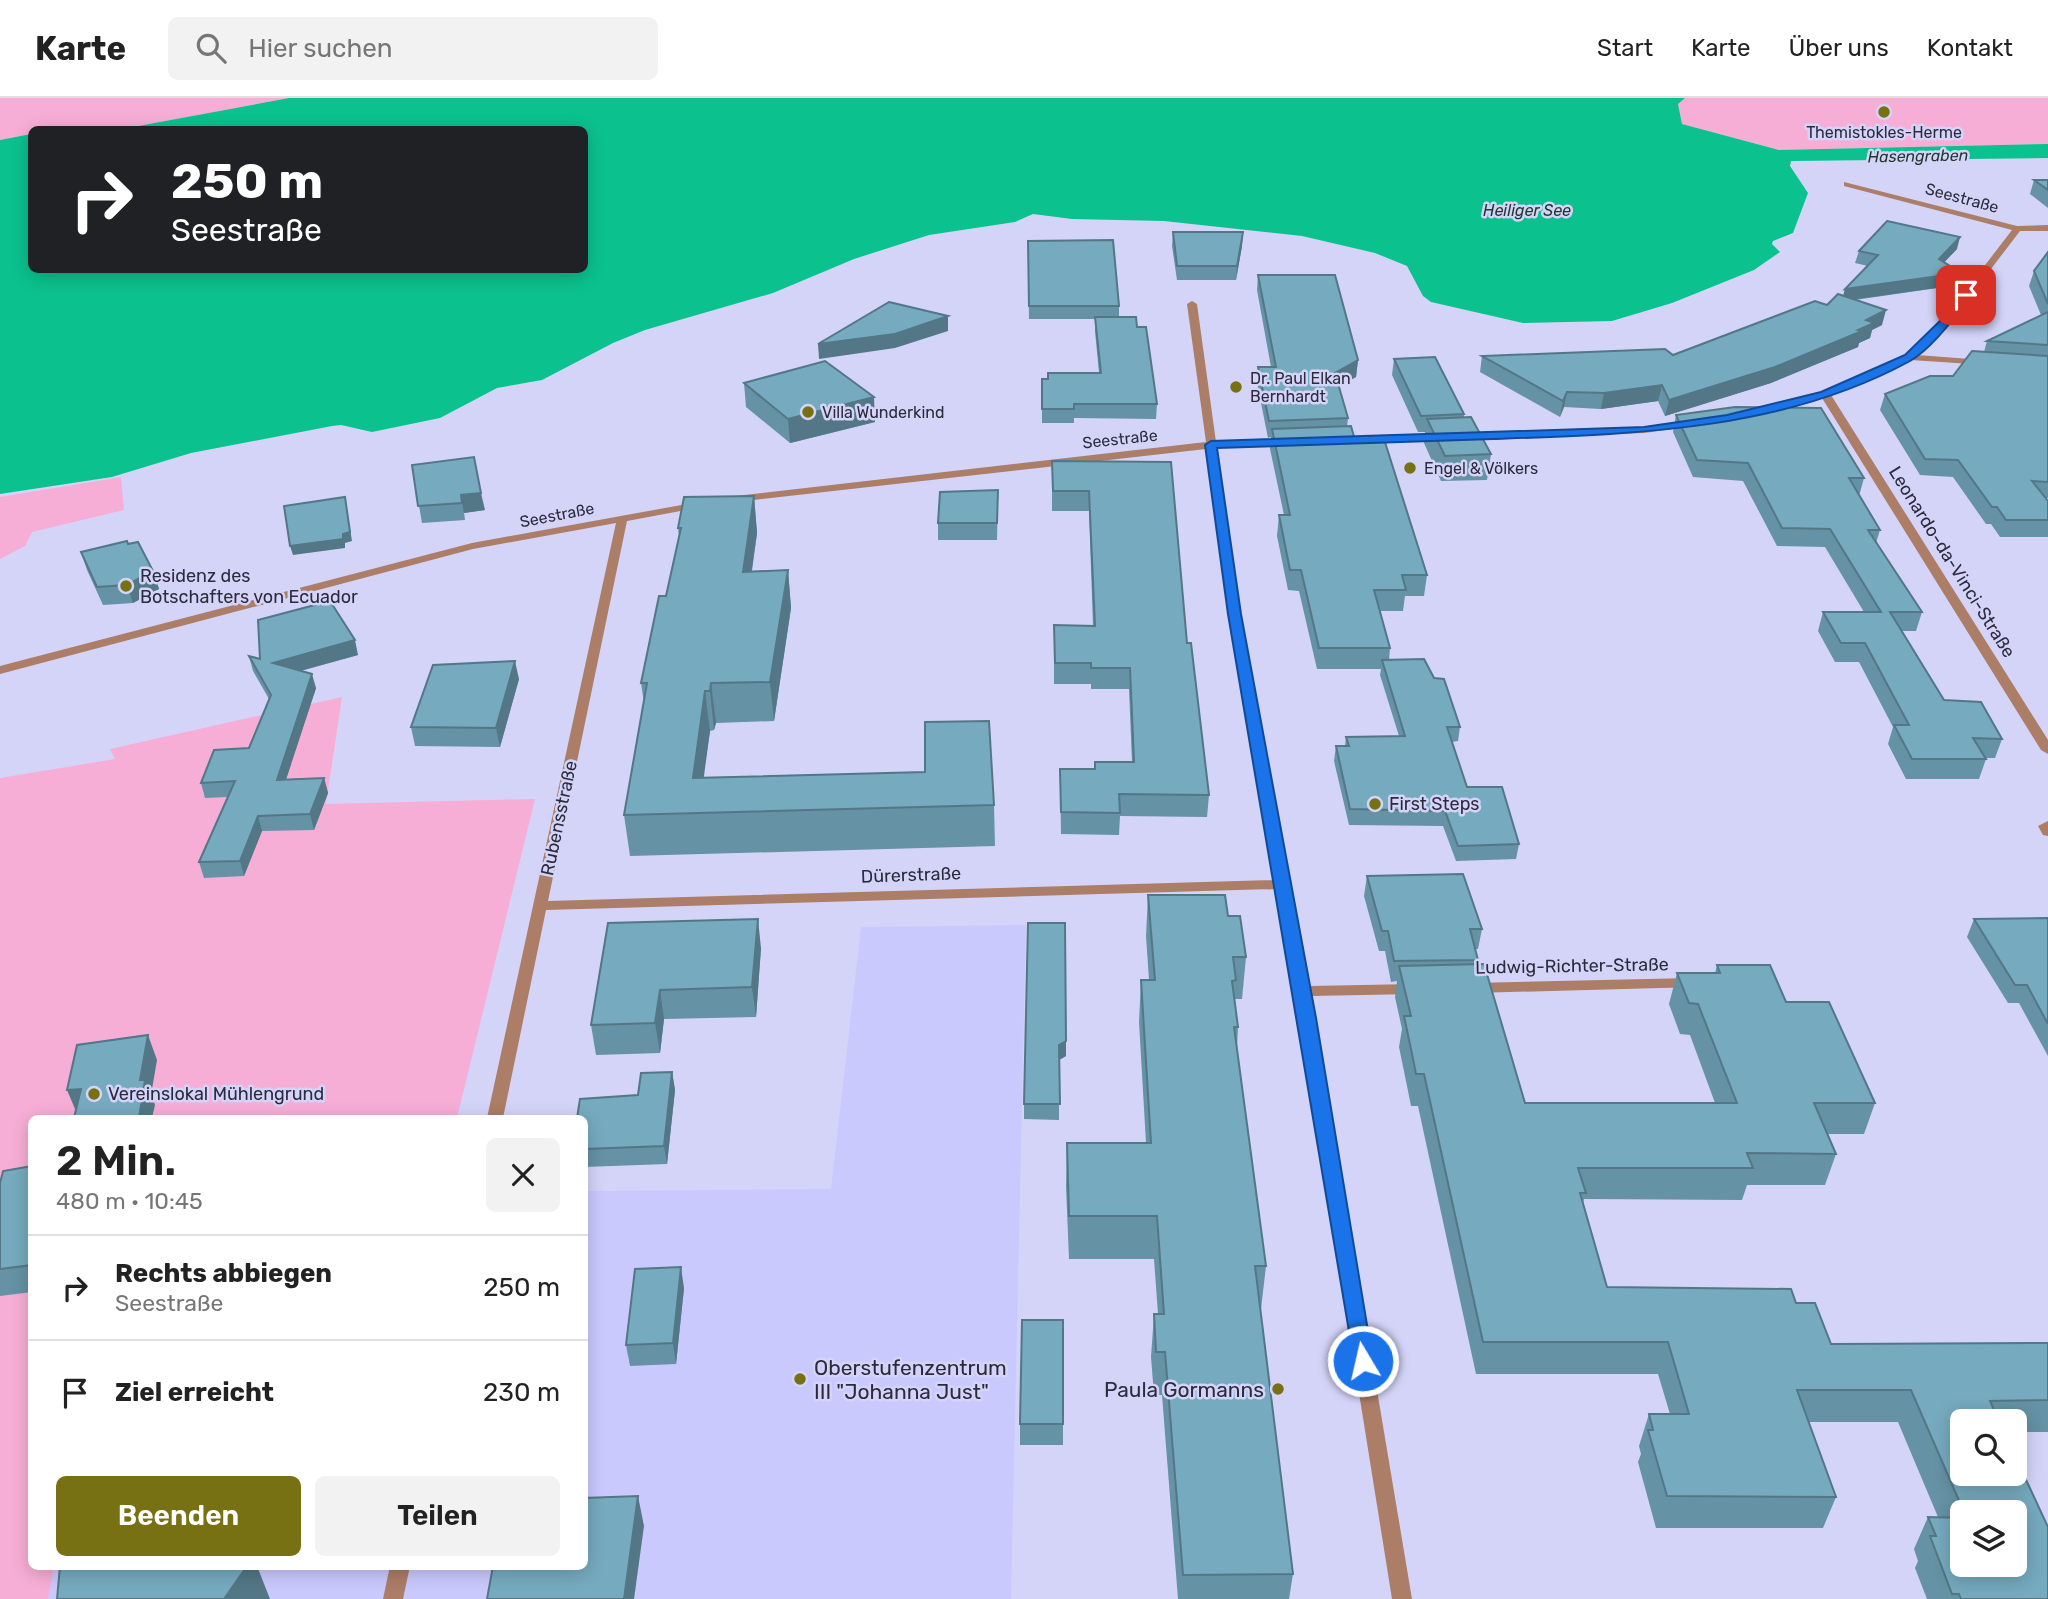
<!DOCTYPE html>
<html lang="de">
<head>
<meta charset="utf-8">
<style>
	:root { --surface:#fff; --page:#f2f2f2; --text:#222; --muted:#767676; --line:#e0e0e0; --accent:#787113 }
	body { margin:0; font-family:Rubik,sans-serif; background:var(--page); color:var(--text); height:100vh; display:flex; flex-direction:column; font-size:26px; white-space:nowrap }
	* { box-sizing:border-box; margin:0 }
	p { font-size:23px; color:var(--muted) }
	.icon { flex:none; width:38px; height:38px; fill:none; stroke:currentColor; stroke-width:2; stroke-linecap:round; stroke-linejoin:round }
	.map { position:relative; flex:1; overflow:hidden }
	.details { position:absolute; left:28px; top:1017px; width:560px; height:455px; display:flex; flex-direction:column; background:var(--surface); border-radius:10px; box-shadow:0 4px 18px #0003 }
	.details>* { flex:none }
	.hud { position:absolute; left:28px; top:28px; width:560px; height:147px; border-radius:10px; box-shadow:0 4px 18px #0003; background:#202124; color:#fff; overflow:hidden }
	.fabs { position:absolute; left:1950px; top:1311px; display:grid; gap:14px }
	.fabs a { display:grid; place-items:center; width:77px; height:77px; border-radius:10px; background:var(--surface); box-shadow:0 4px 18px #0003; font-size:35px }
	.pin { position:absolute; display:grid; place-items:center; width:60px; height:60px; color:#fff; margin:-30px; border-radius:14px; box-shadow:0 4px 10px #0006 }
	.me { position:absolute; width:77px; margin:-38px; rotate:351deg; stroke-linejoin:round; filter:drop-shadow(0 0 5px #0008) }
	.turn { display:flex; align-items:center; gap:24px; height:147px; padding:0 28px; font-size:32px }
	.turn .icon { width:91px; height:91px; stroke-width:2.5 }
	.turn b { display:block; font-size:49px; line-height:60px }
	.round { display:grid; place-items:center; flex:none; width:74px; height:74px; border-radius:10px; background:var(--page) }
	.headline { display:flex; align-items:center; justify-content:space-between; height:119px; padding:0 28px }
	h1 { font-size:42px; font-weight:600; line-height:52px }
	.action { display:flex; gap:14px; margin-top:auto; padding:14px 28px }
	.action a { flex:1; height:80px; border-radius:10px; background:var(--accent); color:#fff; font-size:28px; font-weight:600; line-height:80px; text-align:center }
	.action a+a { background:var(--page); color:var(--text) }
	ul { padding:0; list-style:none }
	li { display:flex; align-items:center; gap:21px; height:105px; padding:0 28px; border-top:2px solid var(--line) }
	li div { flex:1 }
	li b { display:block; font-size:26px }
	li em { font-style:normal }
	header { display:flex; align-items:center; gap:42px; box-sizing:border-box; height:98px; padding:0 35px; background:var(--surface); border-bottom:2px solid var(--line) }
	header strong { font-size:33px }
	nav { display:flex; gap:38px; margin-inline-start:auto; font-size:24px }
	.search { width:490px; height:63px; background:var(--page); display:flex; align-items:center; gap:18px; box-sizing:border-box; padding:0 24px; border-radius:10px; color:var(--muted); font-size:26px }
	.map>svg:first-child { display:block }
	.built { fill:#cac9fe }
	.green { fill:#f7aed6 }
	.water { fill:#0bc18e }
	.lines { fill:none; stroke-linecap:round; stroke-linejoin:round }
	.minor { fill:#ac7d67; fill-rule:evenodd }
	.wall { fill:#6592a4; fill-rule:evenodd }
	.shaded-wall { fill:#537786 }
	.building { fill:#76aabf; stroke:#537786; stroke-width:2 }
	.route { fill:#1a73e8; stroke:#114b97; stroke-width:2 }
	.poi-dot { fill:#787113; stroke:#d4d4f9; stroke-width:2.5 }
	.labels { text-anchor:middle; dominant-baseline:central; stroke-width:5; stroke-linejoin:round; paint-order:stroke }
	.far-poi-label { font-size:16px; fill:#2c2b3d; stroke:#d4d4f9; text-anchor:start }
	.far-water-label { font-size:16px; font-style:italic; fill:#20382e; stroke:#d4d4f9 }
	.far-street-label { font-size:16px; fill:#2c2b3d; stroke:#d4d4f9 }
	.street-label { font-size:18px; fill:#2c2b3d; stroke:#d4d4f9 }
	.poi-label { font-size:18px; fill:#2c2b3d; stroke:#d4d4f9; text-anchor:start }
	.near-poi-label { font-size:21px; fill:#2c2b3d; stroke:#d4d4f9; text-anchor:start }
</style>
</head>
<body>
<header>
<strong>Karte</strong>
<div class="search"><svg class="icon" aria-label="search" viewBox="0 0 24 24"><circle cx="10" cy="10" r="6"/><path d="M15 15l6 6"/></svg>Hier suchen</div>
<nav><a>Start</a><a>Karte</a><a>Über uns</a><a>Kontakt</a></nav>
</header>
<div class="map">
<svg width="2048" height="1501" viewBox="0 0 2048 1501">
	<rect width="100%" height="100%" fill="#d4d4f9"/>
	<path class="built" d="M1026 827 1011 1501H48L54 1468H584L585 1093 831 1091 861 829Z"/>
	<g class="green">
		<path d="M0 0H289L122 31 32 32 31 36 0 42Z"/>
		<path d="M1685 0H2048V46L1779 52 1682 26 1678 6Z"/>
		<path d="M121 379 124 412 32 434 25 448 0 461V399Z"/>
		<path d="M342 599 326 706 535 701 457 1020H32V1468H54L48 1501H0V680L115 661 110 651Z"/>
	</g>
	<path class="water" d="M289 0H1685L1678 6 1682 26 1779 52 2048 46V60L1791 63 1790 68 1808 95 1793 135 1773 143 1772 146 1780 154 1754 172 1672 205 1612 223 1523 225 1431 204 1423 198 1407 168 1375 155 1302 138 1164 123 1072 121 1033 116 1015 124 929 137 854 161 773 195 645 232 613 245 542 282 497 290 440 320 372 334 341 327 332 328 191 355 112 379 0 396V42L31 36 32 172H584V32L122 31Z"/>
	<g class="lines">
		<g class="minor">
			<path d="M1844 84 2017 128 2048 127V133H2020L1952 222 1917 257 1984 262 1987 263V267L1910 262 1831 297 2048 642V656L2041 652 1822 300 1756 316 1751 313 1822 294 1906 257 1946 218 2012 132 1844 88Z"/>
			<path d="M1192 203 1197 206 1216 344 1290 341 1295 344 1290 347 1217 350 1240 516 1309 888 1415 886 1420 887 1423 891 1420 895 1415 896 1311 898 1412 1501H1392L1299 920 1276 791 546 812 503 1020H487L616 425 473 451 0 576V568L472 445 698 404 702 405V409L627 423 548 803 1275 782 1228 516 1206 351 736 404 731 401 736 398 1206 344 1187 206Z"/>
			<path d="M1691 323 1696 326 1695 328 1644 335 1464 341 1459 338 1464 335 1644 329Z"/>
			<path d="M1444 336 1449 339 1448 341 1366 345 1361 342 1366 339Z"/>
			<path d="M2048 723V738L2043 737 2038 728Z"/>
			<path d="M1692 880 1697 881 1700 885 1697 889 1474 895 1469 894 1466 890 1469 886 1474 885Z"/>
			<path d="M390 1468H410L403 1501H383Z"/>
		</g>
	</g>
	<g class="wall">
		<path d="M2034 82H2048V110L2030 96Z"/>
		<path d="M1173 134H1243L1242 148 1236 182H1177L1172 148Z"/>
		<path d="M1028 143 1119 208V219L1137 229 1157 306 1156 321 1074 320V325H1042V281L1099 275 1095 233V221H1029Z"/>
		<path d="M1957 151 1944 164 1961 175 1958 187 1855 202 1882 227 1872 232 1870 240 1859 245 1858 249 1771 285 1665 318 1658 303 1601 311 1564 309 1560 319 1480 274 1482 258 1673 257 1827 207 1843 198 1845 191 1868 168 1855 165 1859 153Z"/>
		<path d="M2048 154V400H2046L2048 403V439H2000L1991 426H1986L1953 379 1920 377 1880 312 1885 296 1953 278 1984 254 1987 243 2041 217 2029 188 2034 173Z"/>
		<path d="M1258 177 1358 262 1356 279 1339 288 1348 320 1347 329 1427 477 1424 498H1405L1403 513H1380L1390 550 1389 562 1460 629 1458 643 1452 644 1467 689 1519 746 1516 761 1456 763 1443 728 1349 727 1334 663 1336 648H1345L1346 639 1399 638 1380 577 1381 571H1317L1299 493 1288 492 1277 438 1279 417H1284L1270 351 1271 339 1268 340 1257 285 1258 269H1271L1257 192Z"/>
		<path d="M1394 261 1464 316V319L1491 356 1487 382 1441 383 1424 345 1425 334H1418L1392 277Z"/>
		<path d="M744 285 875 324 790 345 746 309Z"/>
		<path d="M1676 317 1864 380 1859 398 1880 432 1876 445 1922 514 1916 533H1902L1944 602 2002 641 1995 660H1985L1986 661 1979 681H1906L1888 646 1893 629 1859 564H1835L1818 533 1823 514H1864L1825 449 1777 448 1743 383 1693 379 1673 334Z"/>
		<path d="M1052 363 1171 364 1187 545 1209 697 1207 719 1120 718 1119 737 1061 736 1060 671H1094L1132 664 1129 591H1091V586H1054V527L1093 528 1089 413H1052Z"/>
		<path d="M412 367 485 412 464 415 465 422 422 425Z"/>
		<path d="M998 392 997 442H938V425Z"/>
		<path d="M754 398 757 435 752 473 788 472 791 510 774 623 716 625 714 632 710 633 703 680 994 707 995 748 630 758 624 717 644 605 641 585 666 498 679 439 678 430Z"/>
		<path d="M128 446 153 473 159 491 133 505 103 507 87 472 81 454Z"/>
		<path d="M358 557 301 573 316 590 286 681 324 680 328 695 314 732 262 733 244 778 204 780 199 764 228 699 205 700 201 685 249 650 269 601 253 573 249 558 260 561Z"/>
		<path d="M519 581 500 649 415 648 411 629Z"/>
		<path d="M1463 776 1482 831 1478 851H1475L1478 862 1477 866H1484L1525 1005H1715L1690 937 1680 936 1669 906 1677 875H1715L1717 867H1770L1786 904H1829L1875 1005 1864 1036H1828L1836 1056 1825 1087H1747L1742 1102 1584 1101 1583 1106 1607 1189 1791 1191 1796 1205H1815L1831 1246 2048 1245V1334H2014V1323H1962V1376H2014V1356L2048 1429V1501H1927L1915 1470 1918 1463 1914 1451 1928 1419H1938L1898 1324H1809L1836 1399 1823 1430H1656L1638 1364 1641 1356 1639 1348 1649 1316H1670L1658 1276H1476L1418 1008H1411L1407 988 1399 949 1402 931 1395 899 1397 883 1391 884 1385 853H1379L1364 798 1367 778ZM1962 1414H2014V1466H1962Z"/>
		<path d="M1148 797 1228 818 1246 859 1242 901H1235L1238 929 1237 950 1266 1168 1261 1211H1260L1293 1476 1289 1501H1178L1162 1297H1154L1151 1259 1154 1216H1158L1154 1161H1069L1066 1088 1067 1045H1146L1139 924 1141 882H1149L1146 838Z"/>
		<path d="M2048 820V958L2019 905H2008L1967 839 1974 821Z"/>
		<path d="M608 825 761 850 756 919 664 921 660 955 596 957 591 927Z"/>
		<path d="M1066 943V958L1059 962V1022L1024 1021V1006Z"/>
		<path d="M672 974 675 992 667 1066 584 1069V1020L638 997Z"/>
		<path d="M32 1068V1194L0 1198V1085Z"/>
		<path d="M684 1190 676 1266 630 1268 626 1247Z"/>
		<rect x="1020" y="1326" width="43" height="21"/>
	</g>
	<g class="shaded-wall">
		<path d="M1243 134 1242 148 1236 182 1237 168Z"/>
		<path d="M1960 139 1957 151 1936 173 1939 161Z"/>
		<path d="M1961 175 1958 187 1842 203 1845 191Z"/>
		<path d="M1886 212 1882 227 1872 232 1870 240 1859 245 1858 249 1771 285 1665 318 1669 302 1858 232 1866 222Z"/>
		<path d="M948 218V233L895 250 819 261 818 246Z"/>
		<path d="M1358 262 1356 279 1334 291 1335 275Z"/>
		<path d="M1662 287 1658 303 1601 311 1604 295Z"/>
		<path d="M1567 294 1564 309 1560 319 1563 303Z"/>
		<path d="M874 299 875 324 790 345 788 321Z"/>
		<path d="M481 395 485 412 464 415 465 422 461 397Z"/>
		<path d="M754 398 757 435 746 511 743 474Z"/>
		<path d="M345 399 352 443 345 445V450L293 457 290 448 343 436Z"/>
		<path d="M788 472 791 510 774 623 770 584Z"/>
		<path d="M153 473 159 491 133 505 127 487Z"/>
		<path d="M355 542 358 557 277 579 273 565Z"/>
		<path d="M515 563 519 581 500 649 496 630Z"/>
		<path d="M312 576 316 590 281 697 277 682Z"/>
		<path d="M711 585 716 625 714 632 710 593Z"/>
		<path d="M705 593 710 633 699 715 693 680Z"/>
		<path d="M324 680 328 695 314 732 310 716Z"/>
		<path d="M258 718 262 733 244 778 240 763Z"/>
		<path d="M758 821 761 850 756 919 752 889Z"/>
		<path d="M660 892 664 921 660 955 655 925Z"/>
		<path d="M148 937 157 962 151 997 155 1007 152 1020H139L140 982Z"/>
		<path d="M1066 943V958L1059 962V947Z"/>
		<path d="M672 974 675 992 667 1066 664 1048Z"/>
		<path d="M81 991 78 1018 67 992Z"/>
		<path d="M681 1169 684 1190 676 1266 673 1245Z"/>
		<path d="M638 1398 644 1428 634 1501H624Z"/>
		<path d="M247 1468H257L270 1501H224Z"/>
	</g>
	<g class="building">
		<path d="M2034 82H2048V92Z"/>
		<path d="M1887 123 1960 139 1939 161 1961 175 1845 191 1878 157 1859 153Z"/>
		<path d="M1173 134H1243L1237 168H1177Z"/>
		<path d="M1113 142 1119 208H1029L1028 143Z"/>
		<path d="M2048 154V206L2034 173Z"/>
		<path d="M1258 177H1335L1358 262 1335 275 1348 320 1269 323 1258 269H1276Z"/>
		<path d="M1838 196 1886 212 1866 222 1874 225 1858 232 1862 233 1775 269 1669 302 1662 287 1604 295 1567 294 1563 303 1482 258 1665 251 1673 257 1815 203 1827 207Z"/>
		<path d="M889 204 948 218 895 236 818 246Z"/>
		<path d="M2048 214V247L1987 243Z"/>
		<path d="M1095 219H1136L1137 229H1146L1157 306H1074V311H1042V281H1048V275H1101Z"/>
		<path d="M1972 253 2048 258V384L2032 383 2048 403V422H2006L1997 409H1992L1958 362 1925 361 1885 296 1930 278H1953Z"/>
		<path d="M1435 259 1464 316 1421 318 1394 261Z"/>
		<path d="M825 263 874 299 788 321 744 285Z"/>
		<path d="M1735 309 1821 310 1864 380H1849L1880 432H1868L1922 514H1890L1944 602 1981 604 2002 641 1973 640 1986 661H1912L1894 627H1909L1865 545H1841L1823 514H1881L1830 431 1782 430 1748 365 1697 362 1676 317Z"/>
		<path d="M1471 319 1491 356 1445 358 1427 321Z"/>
		<path d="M1351 328 1355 342 1384 341 1427 477H1402L1406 492H1374L1390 550H1319L1301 472H1290L1279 417H1290L1272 331Z"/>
		<path d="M474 359 481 395 461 397 462 405 418 408 412 367Z"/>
		<path d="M1052 363 1171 364 1187 545H1191L1209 697 1119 696 1120 715 1061 714 1060 671H1095V664H1134L1130 570H1091V565H1055L1054 527 1095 528 1089 393H1053Z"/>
		<path d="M998 392 997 425H938L940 394Z"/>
		<path d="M754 398 743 474 788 472 770 584 711 585 710 593H705L693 680 925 674V624L989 623 994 707 624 717 647 585H641L659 498H666L681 430H678L684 399Z"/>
		<path d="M345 399 350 434 343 436V441L290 448 284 408Z"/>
		<path d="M127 443 128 446 138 444 153 473 127 487 97 489 81 454Z"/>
		<path d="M330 503 355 542 273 565 312 576 277 682 324 680 310 716 258 718 240 763 199 764 235 683 201 685 214 652 249 650 271 597 249 558 260 561 258 522Z"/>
		<path d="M1424 561 1434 580 1444 581 1460 629H1447L1467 689H1502L1519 746 1458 748 1445 713 1350 711 1336 648H1349L1346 639 1405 638 1382 562Z"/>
		<path d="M515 563 496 630 411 629 433 567Z"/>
		<path d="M1463 776 1482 831H1470L1478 862 1394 863 1388 833H1382L1367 778Z"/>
		<path d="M1148 797H1225L1228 818H1240L1246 859H1233L1236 882 1232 883 1238 929H1234L1266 1168H1255L1293 1476 1183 1477 1165 1254H1156L1154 1216H1164L1157 1118H1069L1067 1045H1151L1141 882H1155Z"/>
		<path d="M2048 820V926L2027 887H2015L1974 821Z"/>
		<path d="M758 821 752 889 660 892 655 925 591 927 608 825Z"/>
		<path d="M1028 825H1065L1066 943 1059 947 1060 1006H1024Z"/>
		<path d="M1484 866 1525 1005H1737L1698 906 1689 905 1677 875H1720L1717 867H1770L1786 904H1829L1875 1005H1814L1836 1056 1747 1055 1753 1070H1578L1586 1095H1580L1607 1189 1791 1191 1796 1205H1815L1831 1246 2048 1245V1302L1990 1303 1999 1323H1962V1376H2014V1356L2048 1429V1501H1961L1959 1496H1952L1930 1438H1936L1928 1419 1962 1420V1466H2014V1414H1964L1911 1292H1797L1836 1399 1667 1398 1648 1332H1653L1649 1316H1689L1668 1244H1483L1424 976H1416L1412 956 1404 918H1411L1399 868Z"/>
		<path d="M148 937 140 982H145L139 1020H74L81 991 67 992 77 947Z"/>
		<path d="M672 974 664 1048 584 1051V1020H577L580 1001 638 997 641 975Z"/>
		<path d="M32 1068V1167L0 1171V1085L3 1073Z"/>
		<path d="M681 1169 673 1245 626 1247 635 1171Z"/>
		<path d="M1022 1222H1063V1326H1020Z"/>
		<path d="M638 1398 624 1501H487L493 1468H584V1400Z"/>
		<path d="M60 1468H247L224 1501H57Z"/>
	</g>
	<path class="route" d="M1962 195 1971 197C1957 217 1931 251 1910 263 1782 333 1634 336 1493 341 1401 344 1309 347 1217 350L1241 516 1316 920 1373 1263 1370 1269 1363 1272 1355 1269 1228 516 1205 347 1211 343 1644 329 1727 317 1821 294 1905 257 1946 217Z"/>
	<g class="poi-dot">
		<circle cx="1884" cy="14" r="7"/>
		<circle cx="1236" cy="289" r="7"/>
		<circle cx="808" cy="314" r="7"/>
		<circle cx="1410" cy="370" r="7"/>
		<circle cx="126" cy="488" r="7"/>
		<circle cx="1375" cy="706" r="7"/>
		<circle cx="94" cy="996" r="7"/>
		<circle cx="800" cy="1281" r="7"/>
		<circle cx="1278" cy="1291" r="7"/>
	</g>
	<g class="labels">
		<g class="far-poi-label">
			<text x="1884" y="34" text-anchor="middle">Themistokles-Herme</text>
			<text x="1250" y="280">Dr. Paul Elkan<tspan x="1250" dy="18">Bernhardt</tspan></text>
			<text x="822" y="314">Villa Wunderkind</text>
			<text x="1424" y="370">Engel &amp; Völkers</text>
		</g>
		<g class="far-water-label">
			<text transform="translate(1918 58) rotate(-1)">Hasengraben</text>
			<text x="1527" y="112">Heiliger See</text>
		</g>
		<g class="far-street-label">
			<text transform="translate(1962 100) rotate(15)">Seestraße</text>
			<text transform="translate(1120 341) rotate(-6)">Seestraße</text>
			<text transform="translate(557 417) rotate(-11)">Seestraße</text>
		</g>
		<g class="street-label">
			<text transform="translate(1952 464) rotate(58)">Leonardo-da-Vinci-Straße</text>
			<text transform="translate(559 720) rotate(-78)">Rubensstraße</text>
			<text transform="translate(911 777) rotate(-2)">Dürerstraße</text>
			<text transform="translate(1572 868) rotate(-1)">Ludwig-Richter-Straße</text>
		</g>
		<g class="poi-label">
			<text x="140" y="478">Residenz des<tspan x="140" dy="21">Botschafters von Ecuador</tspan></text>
			<text x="1389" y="706">First Steps</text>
			<text x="108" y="996">Vereinslokal Mühlengrund</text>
		</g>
		<g class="near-poi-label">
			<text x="814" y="1269">Oberstufenzentrum<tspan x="814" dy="24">III "Johanna Just"</tspan></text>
			<text x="1264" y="1291" text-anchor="end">Paula Gormanns</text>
		</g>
	</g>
</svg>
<div class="fabs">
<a><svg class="icon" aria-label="search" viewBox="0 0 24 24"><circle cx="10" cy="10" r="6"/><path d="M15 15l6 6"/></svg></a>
<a><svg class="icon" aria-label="layers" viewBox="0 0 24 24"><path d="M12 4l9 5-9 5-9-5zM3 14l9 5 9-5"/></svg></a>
</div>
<div class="pin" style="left:1966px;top:197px;background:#d93025"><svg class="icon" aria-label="arrive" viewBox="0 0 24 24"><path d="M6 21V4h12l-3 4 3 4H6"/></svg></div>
<svg class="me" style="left:1363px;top:1263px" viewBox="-20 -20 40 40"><circle r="17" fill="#1a73e8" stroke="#fff" stroke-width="3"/><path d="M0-11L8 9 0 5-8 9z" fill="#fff"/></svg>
<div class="hud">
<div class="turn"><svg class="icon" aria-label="right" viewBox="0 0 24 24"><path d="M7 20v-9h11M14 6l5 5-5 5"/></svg><div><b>250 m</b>Seestraße</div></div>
</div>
<section class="details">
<div class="headline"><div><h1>2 Min.</h1><p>480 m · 10:45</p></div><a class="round"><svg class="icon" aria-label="close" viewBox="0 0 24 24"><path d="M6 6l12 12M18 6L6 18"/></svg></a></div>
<ul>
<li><svg class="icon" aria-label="right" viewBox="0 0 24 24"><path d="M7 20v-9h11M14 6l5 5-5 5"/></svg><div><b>Rechts abbiegen</b><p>Seestraße</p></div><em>250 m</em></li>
<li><svg class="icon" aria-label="arrive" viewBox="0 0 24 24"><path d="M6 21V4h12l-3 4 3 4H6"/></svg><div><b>Ziel erreicht</b></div><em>230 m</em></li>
</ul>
<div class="action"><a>Beenden</a><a>Teilen</a></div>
</section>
</div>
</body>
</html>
